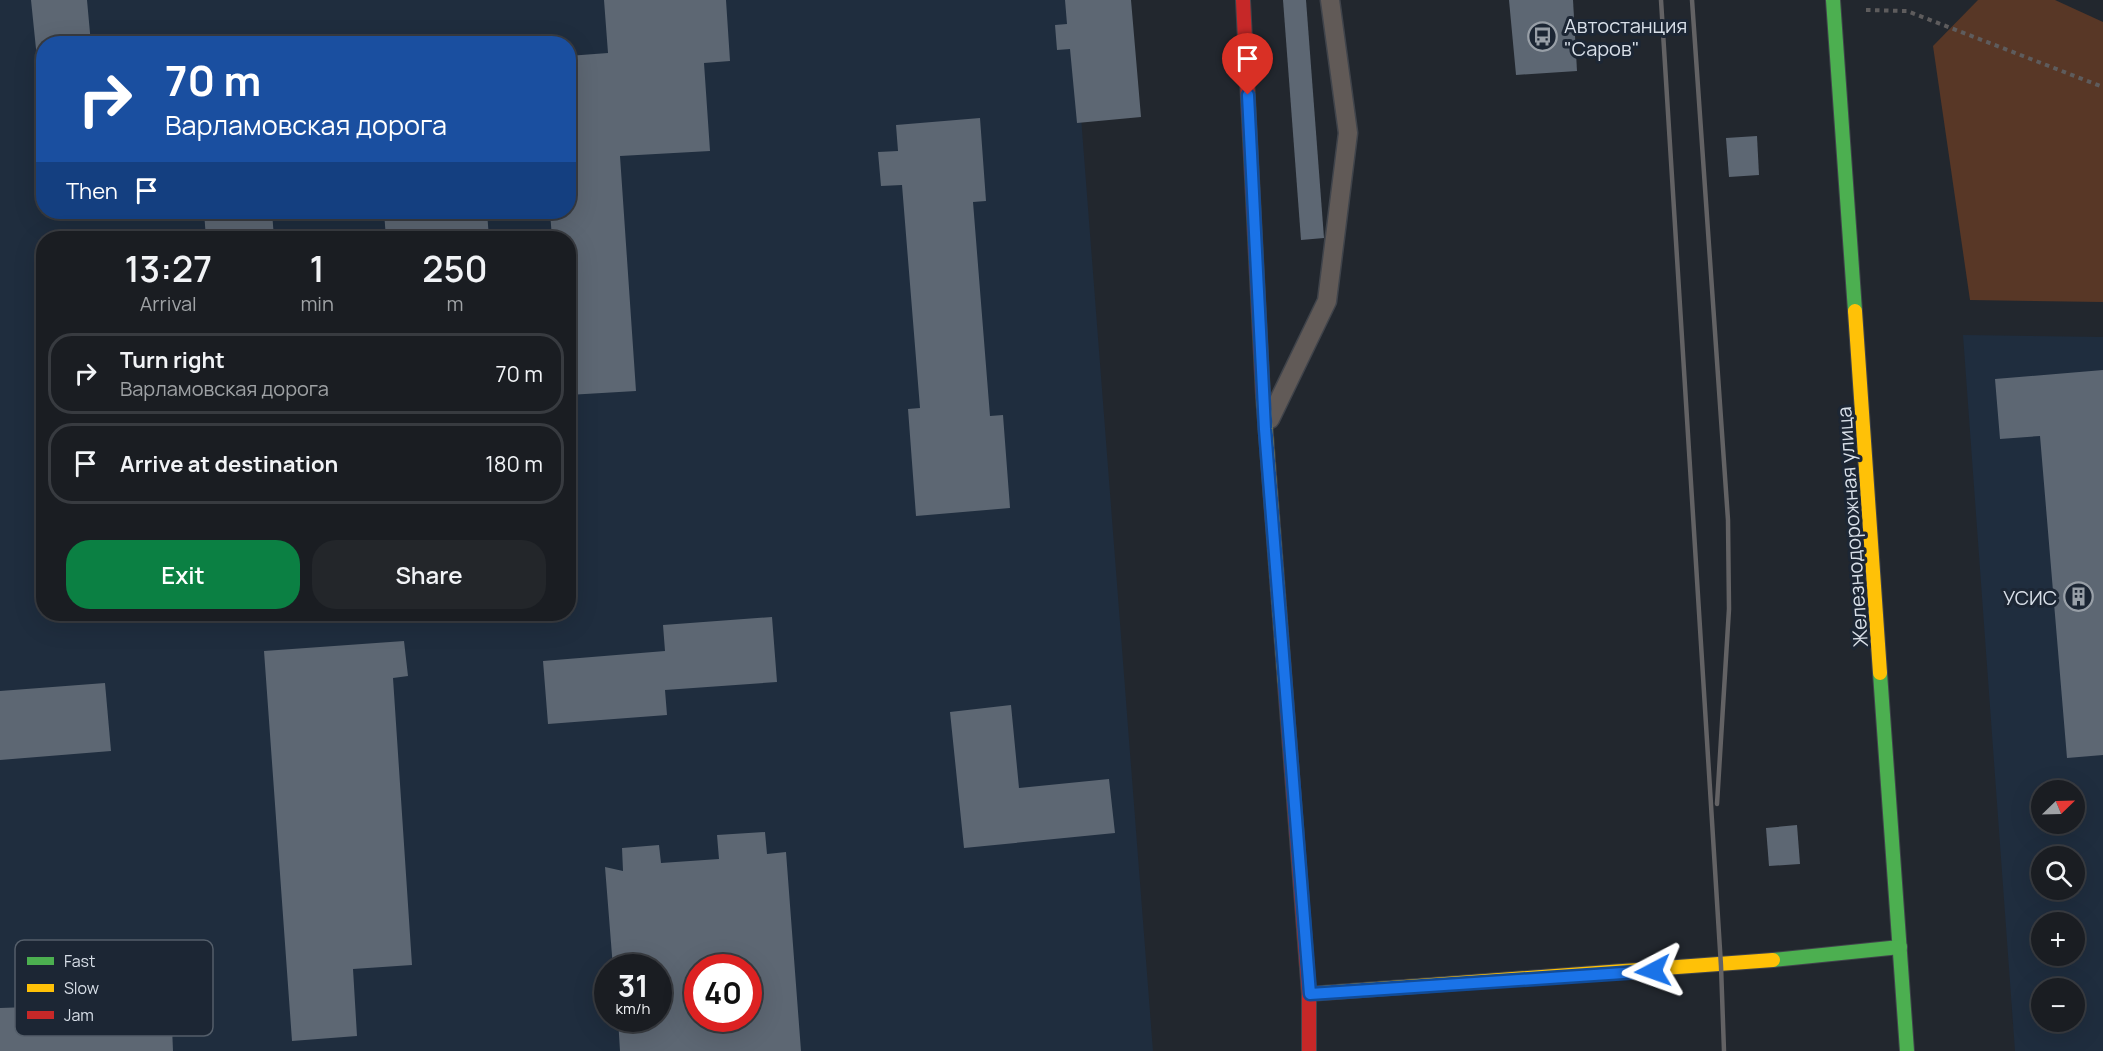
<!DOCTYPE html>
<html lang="en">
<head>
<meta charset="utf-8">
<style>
	:root { --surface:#1a1d22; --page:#23262a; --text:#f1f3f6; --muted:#9fa2a5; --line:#383b40; --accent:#0b8043 }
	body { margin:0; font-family:Manrope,sans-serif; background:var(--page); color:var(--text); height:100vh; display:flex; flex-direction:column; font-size:22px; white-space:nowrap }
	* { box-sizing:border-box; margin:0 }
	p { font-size:20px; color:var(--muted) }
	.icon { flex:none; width:33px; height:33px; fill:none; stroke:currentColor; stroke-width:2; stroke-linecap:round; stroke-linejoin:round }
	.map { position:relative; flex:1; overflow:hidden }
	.panel { position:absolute; left:36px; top:231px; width:540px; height:390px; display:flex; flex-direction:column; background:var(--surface); border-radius:24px; box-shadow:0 6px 24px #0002,0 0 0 2px var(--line) }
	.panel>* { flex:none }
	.top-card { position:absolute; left:36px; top:36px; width:540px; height:183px; border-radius:24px; box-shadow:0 6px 24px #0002,0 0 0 2px var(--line); background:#1a4fa0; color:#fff; overflow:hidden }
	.needle { width:39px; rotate:67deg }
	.buttons { position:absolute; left:2031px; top:780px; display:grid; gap:12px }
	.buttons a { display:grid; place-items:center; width:54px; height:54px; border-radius:50%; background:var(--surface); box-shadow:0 6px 24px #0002,0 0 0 2px var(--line); font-size:30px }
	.speed { position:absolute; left:594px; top:954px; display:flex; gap:12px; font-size:30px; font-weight:700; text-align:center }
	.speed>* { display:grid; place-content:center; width:78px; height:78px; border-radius:50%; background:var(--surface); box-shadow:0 6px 24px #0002,0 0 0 2px var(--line); line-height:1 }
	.speed small { font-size:15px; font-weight:400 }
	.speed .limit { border:9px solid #d22; background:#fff; color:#111 }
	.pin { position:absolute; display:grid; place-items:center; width:51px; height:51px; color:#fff; margin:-62px -26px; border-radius:50% 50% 50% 0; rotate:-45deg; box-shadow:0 0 6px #0007 }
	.pin .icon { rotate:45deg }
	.me { position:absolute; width:66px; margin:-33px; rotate:266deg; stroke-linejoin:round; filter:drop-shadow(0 0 4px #0008) }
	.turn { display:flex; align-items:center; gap:21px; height:126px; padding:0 30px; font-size:27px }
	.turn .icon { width:78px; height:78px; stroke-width:2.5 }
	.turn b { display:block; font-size:42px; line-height:51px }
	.then { display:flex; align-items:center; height:57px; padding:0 30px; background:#0003; gap:12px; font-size:22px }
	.eta { display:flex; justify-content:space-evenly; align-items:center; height:102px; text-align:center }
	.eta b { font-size:36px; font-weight:600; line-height:42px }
	.action { display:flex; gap:12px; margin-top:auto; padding:12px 30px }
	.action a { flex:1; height:69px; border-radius:24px; background:var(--accent); color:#fff; font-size:24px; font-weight:600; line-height:69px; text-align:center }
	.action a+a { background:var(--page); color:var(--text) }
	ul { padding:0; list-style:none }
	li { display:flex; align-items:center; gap:18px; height:81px; margin:0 12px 9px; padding:0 18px; border:3px solid var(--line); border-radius:24px }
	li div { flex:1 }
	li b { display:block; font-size:22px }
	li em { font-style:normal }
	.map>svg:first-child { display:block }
	.built { fill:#1f2d3e; fill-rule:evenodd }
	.green { fill:#583726 }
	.building { fill:#5d6773; fill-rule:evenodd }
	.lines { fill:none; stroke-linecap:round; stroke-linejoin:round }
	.lane-casing { stroke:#40444b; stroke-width:21 }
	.fast-casing { stroke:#40444b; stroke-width:16 }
	.slow-casing { stroke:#40444b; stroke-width:16 }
	.jam-casing { stroke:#40444b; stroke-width:16 }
	.path { stroke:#5e5c5d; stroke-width:4; stroke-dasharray:4.5 4.5; stroke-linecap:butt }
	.lane { stroke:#615a57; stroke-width:18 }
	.fast { stroke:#4caf50; stroke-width:14 }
	.slow { stroke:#ffc107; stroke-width:14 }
	.jam { stroke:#c62828; stroke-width:14 }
	.rail { stroke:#636264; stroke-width:4.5 }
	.route-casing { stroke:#114b97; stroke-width:15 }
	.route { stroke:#1a73e8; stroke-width:10 }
	.labels { text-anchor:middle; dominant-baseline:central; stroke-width:6; stroke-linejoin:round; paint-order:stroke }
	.poi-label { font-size:20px; fill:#d8dfe8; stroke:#1c2634; text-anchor:start }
	.street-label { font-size:20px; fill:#d8dfe8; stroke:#1c2634 }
	.key { fill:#1c2634; stroke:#545e6a; stroke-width:1.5 }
	.key-label { font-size:16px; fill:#d8dfe8 }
</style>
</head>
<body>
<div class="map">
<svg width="2103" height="1051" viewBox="0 0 2103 1051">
	<rect width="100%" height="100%" fill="#22272e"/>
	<g class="built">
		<path d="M0 0H1072L1153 1051H0ZM44 44H568V212H44ZM44 238H568V614H44ZM608 968H658V1018H608ZM698 968H748V1018H698Z"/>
		<path d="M1963 335 2103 337V1051H2015ZM2042 790H2074V824H2042ZM2042 856H2074V890H2042ZM2042 922H2074V956H2042ZM2042 988H2074V1022H2042Z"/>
	</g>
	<path class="green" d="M1978 0H2055L2103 22V302L1970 300 1933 46Z"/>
	<g class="building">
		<path d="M31 0H87L91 44H44V127Z"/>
		<path d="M604 0H726L730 61 704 63 710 151 620 156 636 391 568 395V238H552L550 212H568V56L608 53Z"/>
		<path d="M1065 0H1131L1141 117 1077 123 1070 49 1057 50 1055 25 1067 24Z"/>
		<path d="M1283 0H1306L1324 238 1301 240Z"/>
		<path d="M1509 0H1573L1577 71 1516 75Z"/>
		<path d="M980 118 986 201 973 202 990 416 1003 415 1010 508 916 516 908 409 920 408 902 185 881 186 878 152 898 151 896 125Z"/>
		<path d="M1757 136 1759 175 1729 177 1726 138Z"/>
		<path d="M204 212H272L274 238H206Z"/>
		<path d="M384 212H487L489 238H386Z"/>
		<path d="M2103 370V755L2067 758 2040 436 2000 439 1995 379Z"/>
		<path d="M772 617 777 682 665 690 667 715 548 724 543 661 665 651 663 625Z"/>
		<path d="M404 641 408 676 393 678 412 965 353 969 357 1036 292 1041 264 651Z"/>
		<path d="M105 683 111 751 0 760V691Z"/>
		<path d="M1011 705 1019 788 1109 779 1115 833 964 848 950 712Z"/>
		<path d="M1797 825 1800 864 1769 866 1766 828Z"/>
		<path d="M765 832 767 854 786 852 801 1051H620L618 1018H658V968H613L605 867 623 871 622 848 659 845 661 863 719 859 717 835ZM698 968H748V1018H698Z"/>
		<path d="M171 1002 173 1051H0V1008Z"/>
	</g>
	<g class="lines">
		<defs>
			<path id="lane" d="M1270 419 1327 301 1348 133 1330 0"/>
			<g id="fast">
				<path d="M1833 0 1855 311"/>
				<path d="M1880 673 1907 1051"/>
				<path d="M1773 960 1900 947"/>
			</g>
			<g id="slow">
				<path d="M1855 311 1880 673"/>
				<path d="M1263 396 1285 684"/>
				<path d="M1309 994 1773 960"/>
			</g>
			<g id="jam">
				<path d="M1243 0 1263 396"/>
				<path d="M1285 684 1309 994V1051"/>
			</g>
		</defs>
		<use href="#lane" class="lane-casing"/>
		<use href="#fast" class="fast-casing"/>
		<use href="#slow" class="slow-casing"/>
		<use href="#jam" class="jam-casing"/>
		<path class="path" d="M1866 10 1907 11 2103 87"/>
		<use href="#lane" class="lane"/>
		<use href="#fast" class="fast"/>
		<use href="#slow" class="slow"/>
		<use href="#jam" class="jam"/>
		<g class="rail">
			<path d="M1661 0 1721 966 1724 1051"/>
			<path d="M1692 0 1728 520 1729 609 1717 804"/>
		</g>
	</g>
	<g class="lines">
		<defs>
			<path id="route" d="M1248 95 1265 429 1310 994 1653 971"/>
		</defs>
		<use href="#route" class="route-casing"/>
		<use href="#route" class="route"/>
	</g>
	<defs>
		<symbol id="bus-ring" viewBox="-11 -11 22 22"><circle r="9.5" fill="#1c2634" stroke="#989fa7" stroke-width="1.5"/><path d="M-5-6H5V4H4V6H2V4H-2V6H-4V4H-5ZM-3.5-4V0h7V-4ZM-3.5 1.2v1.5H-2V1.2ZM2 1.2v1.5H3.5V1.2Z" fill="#989fa7"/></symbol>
		<symbol id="building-ring" viewBox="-11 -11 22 22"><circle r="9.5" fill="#1c2634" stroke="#989fa7" stroke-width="1.5"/><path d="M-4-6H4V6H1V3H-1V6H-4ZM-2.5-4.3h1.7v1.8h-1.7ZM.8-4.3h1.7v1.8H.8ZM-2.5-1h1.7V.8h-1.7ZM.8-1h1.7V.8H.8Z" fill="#989fa7"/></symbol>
	</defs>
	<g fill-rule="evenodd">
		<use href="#bus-ring" x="1526" y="20" width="33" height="33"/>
		<use href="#building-ring" x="2062" y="580" width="33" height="33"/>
	</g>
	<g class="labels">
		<g class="poi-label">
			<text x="1564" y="25">Автостанция<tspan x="1564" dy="23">"Саров"</tspan></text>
			<text x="2057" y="597" text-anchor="end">УСИС</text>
		</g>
		<g class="street-label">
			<text transform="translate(1852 527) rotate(-94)">Железнодорожная улица</text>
		</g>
	</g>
	<rect x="15" y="940" width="198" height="96" rx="9" class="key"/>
	<rect x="27" y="957" width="27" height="8" fill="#4caf50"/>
	<rect x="27" y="984" width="27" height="8" fill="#ffc107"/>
	<rect x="27" y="1011" width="27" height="8" fill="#c62828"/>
	<g class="key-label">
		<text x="64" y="967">Fast</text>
		<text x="64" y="994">Slow</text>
		<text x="64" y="1021">Jam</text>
	</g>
</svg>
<div class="buttons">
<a><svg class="needle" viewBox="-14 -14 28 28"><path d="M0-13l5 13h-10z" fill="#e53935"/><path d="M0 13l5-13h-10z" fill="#9fa2a5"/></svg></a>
<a><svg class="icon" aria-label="search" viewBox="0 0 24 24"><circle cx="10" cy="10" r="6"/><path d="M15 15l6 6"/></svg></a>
<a>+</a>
<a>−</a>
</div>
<div class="speed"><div>31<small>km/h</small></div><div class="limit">40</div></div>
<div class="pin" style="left:1248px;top:95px;background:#d93025"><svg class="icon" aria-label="arrive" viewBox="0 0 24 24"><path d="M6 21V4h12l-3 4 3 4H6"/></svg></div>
<svg class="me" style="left:1653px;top:971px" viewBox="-20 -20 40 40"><path d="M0-17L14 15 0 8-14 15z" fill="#1a73e8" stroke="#fff" stroke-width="4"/></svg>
<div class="top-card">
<div class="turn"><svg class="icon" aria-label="right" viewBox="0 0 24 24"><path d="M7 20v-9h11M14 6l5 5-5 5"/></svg><div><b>70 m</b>Варламовская дорога</div></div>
<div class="then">Then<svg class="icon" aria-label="arrive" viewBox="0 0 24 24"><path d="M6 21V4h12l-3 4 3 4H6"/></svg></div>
</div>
<section class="panel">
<div class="eta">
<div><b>13:27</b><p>Arrival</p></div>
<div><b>1</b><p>min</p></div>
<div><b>250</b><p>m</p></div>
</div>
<ul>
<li><svg class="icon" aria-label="right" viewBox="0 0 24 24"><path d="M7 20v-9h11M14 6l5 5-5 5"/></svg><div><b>Turn right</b><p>Варламовская дорога</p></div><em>70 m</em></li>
<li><svg class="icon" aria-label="arrive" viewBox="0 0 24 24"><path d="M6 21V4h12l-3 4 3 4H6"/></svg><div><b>Arrive at destination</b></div><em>180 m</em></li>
</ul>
<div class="action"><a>Exit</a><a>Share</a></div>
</section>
</div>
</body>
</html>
